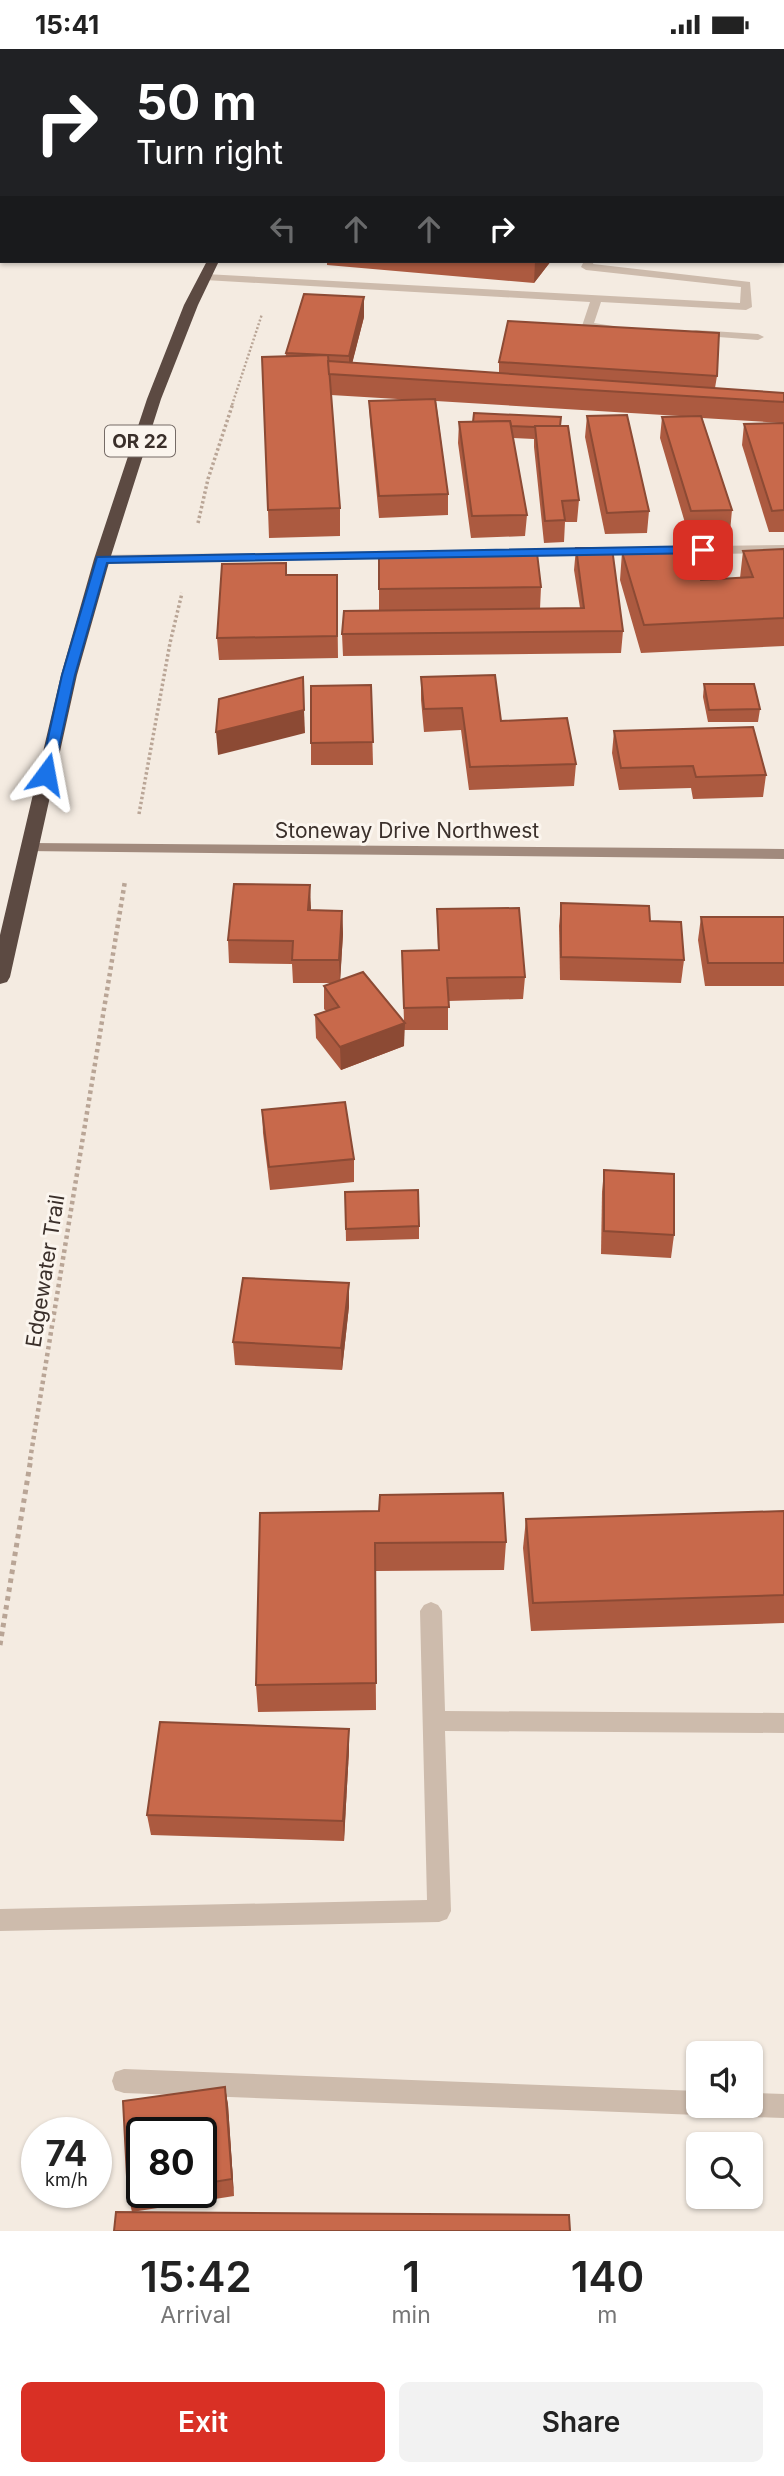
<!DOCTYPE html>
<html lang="en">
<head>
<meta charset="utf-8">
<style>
	:root { --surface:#fff; --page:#f2f2f2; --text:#222; --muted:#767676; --accent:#d93025 }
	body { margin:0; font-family:Inter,sans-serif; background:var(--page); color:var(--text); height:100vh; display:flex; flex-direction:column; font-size:26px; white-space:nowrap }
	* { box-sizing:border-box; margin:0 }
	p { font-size:23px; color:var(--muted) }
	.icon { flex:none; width:38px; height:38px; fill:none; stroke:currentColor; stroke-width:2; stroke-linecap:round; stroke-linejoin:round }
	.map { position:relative; height:2182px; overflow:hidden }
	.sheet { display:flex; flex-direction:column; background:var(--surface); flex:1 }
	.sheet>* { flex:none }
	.top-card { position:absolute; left:0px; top:0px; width:784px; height:214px; box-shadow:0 2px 5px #0004; background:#202124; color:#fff; overflow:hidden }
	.tools { position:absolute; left:686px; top:1992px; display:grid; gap:14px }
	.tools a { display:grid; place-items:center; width:77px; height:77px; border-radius:10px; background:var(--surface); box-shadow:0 2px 5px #0004; font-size:35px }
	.speed { position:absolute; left:21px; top:2068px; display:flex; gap:14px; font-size:35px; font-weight:700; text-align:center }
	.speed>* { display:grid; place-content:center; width:91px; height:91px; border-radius:50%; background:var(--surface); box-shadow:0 2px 5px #0004; line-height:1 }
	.speed small { font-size:18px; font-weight:400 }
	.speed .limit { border:4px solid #111; border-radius:10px; background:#fff; color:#111 }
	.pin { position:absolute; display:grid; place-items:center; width:60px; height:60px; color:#fff; margin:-30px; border-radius:14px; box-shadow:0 4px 10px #0006 }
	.me { position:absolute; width:77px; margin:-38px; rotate:13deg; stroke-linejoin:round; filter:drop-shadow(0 0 5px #0008) }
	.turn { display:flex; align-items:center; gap:24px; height:147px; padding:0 21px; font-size:32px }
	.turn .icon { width:91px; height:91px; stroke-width:2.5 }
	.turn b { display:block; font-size:49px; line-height:60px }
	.lanes { display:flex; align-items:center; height:66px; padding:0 21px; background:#0003; justify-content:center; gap:35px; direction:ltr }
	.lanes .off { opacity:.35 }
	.eta { display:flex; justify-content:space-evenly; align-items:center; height:119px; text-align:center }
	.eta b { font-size:42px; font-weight:600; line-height:49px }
	.cta { display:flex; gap:14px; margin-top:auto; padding:14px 21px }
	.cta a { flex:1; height:80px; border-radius:10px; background:var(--accent); color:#fff; font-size:28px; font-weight:600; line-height:80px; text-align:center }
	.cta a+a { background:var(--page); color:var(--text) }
	.status { display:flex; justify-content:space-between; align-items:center; height:49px; padding:0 35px; background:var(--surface); direction:ltr }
	.status svg { height:19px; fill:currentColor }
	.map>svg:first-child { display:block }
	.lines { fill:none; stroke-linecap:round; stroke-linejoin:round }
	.path-far3 { stroke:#b9a596; stroke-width:2.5; stroke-dasharray:2 2; stroke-linecap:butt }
	.path-far2 { stroke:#b9a596; stroke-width:3.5; stroke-dasharray:2.5 2.5; stroke-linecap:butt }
	.path-far1 { stroke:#b9a596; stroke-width:4.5; stroke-dasharray:3.5 3.5; stroke-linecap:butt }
	.path { stroke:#b9a596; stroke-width:5; stroke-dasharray:4.5 4.5; stroke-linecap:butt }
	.lane { fill:#cdbbac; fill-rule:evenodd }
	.secondary { fill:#a18a7d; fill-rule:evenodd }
	.highway { fill:#5c4a42; fill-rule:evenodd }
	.wall { fill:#ac5a40; fill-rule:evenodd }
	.shaded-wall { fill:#8c4a34 }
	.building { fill:#c8694b; stroke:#8c4a34; stroke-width:2 }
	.route { fill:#1a73e8; stroke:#114b97; stroke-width:2 }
	.labels { text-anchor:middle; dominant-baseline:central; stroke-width:6; stroke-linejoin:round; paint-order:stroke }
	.shield { fill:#fbf5ee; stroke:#756b66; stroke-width:2 }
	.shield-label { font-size:19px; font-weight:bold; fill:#3b302b }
	.street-label { font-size:21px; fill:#3b302b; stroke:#fbf5ee }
</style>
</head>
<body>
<div class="status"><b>15:41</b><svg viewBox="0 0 49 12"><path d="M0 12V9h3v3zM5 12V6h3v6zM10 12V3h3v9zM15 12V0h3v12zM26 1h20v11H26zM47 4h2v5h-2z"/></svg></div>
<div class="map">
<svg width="784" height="2182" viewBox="0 0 784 2182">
	<rect width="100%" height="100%" fill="#f4ebe1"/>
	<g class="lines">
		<g class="path-far3">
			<path d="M441 2 443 0"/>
			<path d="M0 179 2 177"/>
			<path d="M232 356 262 265"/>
		</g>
		<g class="path-far2">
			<path d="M198 474 208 430 233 354"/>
			<path d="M139 765 170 594 182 544"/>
		</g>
		<path class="path-far1" d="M30 1411 125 832"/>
		<path class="path" d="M0 1596 31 1409"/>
		<g class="lane">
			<path d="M541 0H551L540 2Z"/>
			<path d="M624 0H634L623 2Z"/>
			<path d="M729 0H739L728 2Z"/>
			<path d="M784 46V53L782 54V47Z"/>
			<rect x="782" y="113" width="2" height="7"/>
			<path d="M584 212H594L593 215 750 233 752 258 746 261 601 253 594 274 613 277 615 279C608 285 589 282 582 277L590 253 205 231 200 228 205 225 740 254 741 238 586 221 581 218Z"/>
			<path d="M696 281 758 285 764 288 758 291 692 286V282Z"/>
			<path d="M784 496V504L448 509 441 505 448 501Z"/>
			<path d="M403 502 410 506 408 509 102 514 95 510 102 506Z"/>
			<path d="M431 1553 438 1556 442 1562 445 1662 784 1664V1684L445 1682 451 1862 447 1870 439 1873 0 1882V1860L427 1851 420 1562 424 1556Z"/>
			<path d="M124 2020 698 2042V2056H709L707 2063 698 2066 124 2044 115 2041 112 2032 115 2023Z"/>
			<path d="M751 2044 784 2045V2069L751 2068 742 2065 739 2056H751Z"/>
		</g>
		<path class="secondary" d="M30 794 784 800V810L25 802 22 799Z"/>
		<g class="highway">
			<path d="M367 0H378L366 2Z"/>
			<path d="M207 212H219L198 256 161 350 110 510 77 626 10 928 7 933 0 935V886L61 626 94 510 147 350 184 256Z"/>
		</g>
	</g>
	<g class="wall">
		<path d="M550 0H611L609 2H549Z"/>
		<path d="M782 172H784V214L766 212H782Z"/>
		<path d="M327 212H551L534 234 327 216Z"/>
		<path d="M364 268 352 314 499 324V313L717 327 715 339 784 344V374L702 369 732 461 730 483 688 484 660 389 662 368 680 367 436 352 448 445V466L379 469 370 373 369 352 414 351 331 346 340 459V487L269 489 268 461 286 304Z"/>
		<path d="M587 367 649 462 647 484 605 485 585 388Z"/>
		<path d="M459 373 560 377 579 451 577 473H565L564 493 544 494 534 398V390L513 389 527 466 525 487 471 489 458 394Z"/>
		<path d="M784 374V483H769L742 396 744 375Z"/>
		<path d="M576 499 623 582 621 604 343 607 342 585 379 562V506L541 538 540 560 580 559 574 521Z"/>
		<path d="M784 500V597L641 604 620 531 622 503 701 531 740 529 743 502Z"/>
		<path d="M286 514V526H337L338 609 219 611 217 589Z"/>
		<path d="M421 628 501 672 576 715 574 737 469 741 461 681 424 683 421 651Z"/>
		<path d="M704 635 760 660 758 673H708L703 648Z"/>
		<path d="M371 636 373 716H311V694Z"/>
		<path d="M614 682 766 726 763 748 693 750 691 739 619 741 612 704Z"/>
		<path d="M561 854 650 872 684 911 681 934 560 931 559 877Z"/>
		<path d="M437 860 525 928 523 950 448 952V981H404V997L341 1021 316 989 315 966 326 962 324 960V937L331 934H293L292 915 229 914 228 891 311 861 342 862 343 885 340 931 404 973 402 902 438 901Z"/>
		<path d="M701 868H784V937H705L698 891Z"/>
		<path d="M262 1061 354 1110V1133L270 1141 263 1084Z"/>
		<path d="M604 1121 674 1186 671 1209 601 1205 602 1143Z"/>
		<path d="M345 1143 419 1177V1190L346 1192Z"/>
		<path d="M349 1257 342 1321 235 1316 233 1293Z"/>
		<path d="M784 1462V1574L531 1582 523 1499 526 1470Z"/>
		<path d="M260 1464 506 1493 504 1521 375 1522 376 1661 258 1663 256 1636Z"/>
		<path d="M349 1680V1701L344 1792 151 1786 147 1766Z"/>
		<path d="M225 2038 228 2056 234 2147 132 2163 128 2146ZM201 2084V2144H142Z"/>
	</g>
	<g class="shaded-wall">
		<path d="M588 0H611L609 2H588Z"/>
		<path d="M696 0H716L713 2H694Z"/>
		<path d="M784 17V33L782 35V18Z"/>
		<path d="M535 212H551L534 234Z"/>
		<path d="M364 248V268L349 327V307Z"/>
		<path d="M304 661 305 684 218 706 216 683Z"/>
		<path d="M310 836 311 859 309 884 308 861Z"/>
		<path d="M342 862 343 885 340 934 339 911Z"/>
		<path d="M405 974 404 997 341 1021 340 998Z"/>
		<path d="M349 1234V1257L342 1321 341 1299Z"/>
		<path d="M349 1680V1701L344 1792 343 1772Z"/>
		<path d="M225 2038 228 2056 234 2147 232 2130Z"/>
	</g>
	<g class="building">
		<path d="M630 0H696L694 2H628Z"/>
		<path d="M737 0H784V17L782 18V2H735Z"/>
		<rect x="782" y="172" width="2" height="22"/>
		<path d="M304 245 364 248 349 307 286 304Z"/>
		<path d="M508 272 719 284 717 327 499 313Z"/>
		<path d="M328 306 340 459 268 461 262 308Z"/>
		<path d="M328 312 784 344V353L329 325Z"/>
		<path d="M435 350 448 445 379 447 369 352Z"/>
		<path d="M474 364 561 368 560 377H535V378L511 377 510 372 473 373Z"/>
		<path d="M627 366 649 462 607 464 587 367Z"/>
		<path d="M701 367 732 461 691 462 662 368Z"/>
		<path d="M510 372 527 466 472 467 459 373Z"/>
		<path d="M784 374V461L772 462 744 375Z"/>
		<path d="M535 377H568L579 451 562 452 565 471 545 472Z"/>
		<path d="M576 499H612L623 582 342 585 344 562 584 559Z"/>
		<path d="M690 500 701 531 753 528 743 502 784 500V569L644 576 622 503Z"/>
		<path d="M537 504 541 538 379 540V506Z"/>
		<path d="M286 514V526H337V587L217 589 222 515Z"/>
		<path d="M495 626 501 672 567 669 576 715 470 718 462 659 424 660 421 628Z"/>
		<path d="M303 628 304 661 216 683 219 650Z"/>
		<path d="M704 635H754L760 660 709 661Z"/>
		<path d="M371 636 373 693 311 694V637Z"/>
		<path d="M753 678 766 726 696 728 693 717 621 719 614 682Z"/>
		<path d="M234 835 310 836 308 861 342 862 339 911H292L293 892 228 891Z"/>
		<path d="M561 854 649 857 650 872 681 873 684 911 561 908Z"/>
		<path d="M519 859 525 928 447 929 449 958 404 959 402 902 439 901 437 860Z"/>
		<path d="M701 868H784V914H708Z"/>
		<path d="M363 923 405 974 340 998 315 966 339 958 324 937Z"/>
		<path d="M345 1053 354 1110 269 1118 262 1061Z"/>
		<path d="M604 1121 674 1125V1186L604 1182Z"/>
		<path d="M418 1141 419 1177 346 1180 345 1143Z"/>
		<path d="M243 1229 349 1234 341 1299 233 1293Z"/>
		<path d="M503 1444 506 1493 375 1494 376 1634 256 1636 260 1464 379 1462 380 1446Z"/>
		<path d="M784 1462V1546L533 1554 526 1470Z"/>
		<path d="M160 1673 349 1680 343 1772 147 1766Z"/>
		<path d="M225 2038 232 2130 201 2135V2084H142V2144H145L128 2146 123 2052Z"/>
		<path d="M116 2163 569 2166 570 2182H114Z"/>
	</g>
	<path class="route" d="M703 497 707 499V504L107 514 75 626 53 725 46 729 40 725 62 626 97 508Z"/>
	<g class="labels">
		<rect class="shield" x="105" y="376.5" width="70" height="31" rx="5"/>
		<g class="shield-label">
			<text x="140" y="392">OR 22</text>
		</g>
		<g class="street-label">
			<text x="407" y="781">Stoneway Drive Northwest</text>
			<text transform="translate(45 1222) rotate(-81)">Edgewater Trail</text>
		</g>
	</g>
</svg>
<div class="tools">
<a><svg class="icon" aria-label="sound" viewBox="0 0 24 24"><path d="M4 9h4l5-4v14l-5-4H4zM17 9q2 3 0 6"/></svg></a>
<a><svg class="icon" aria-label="search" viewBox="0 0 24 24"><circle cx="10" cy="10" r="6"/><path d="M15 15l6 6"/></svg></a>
</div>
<div class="speed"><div>74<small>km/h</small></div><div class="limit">80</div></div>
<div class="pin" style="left:703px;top:501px;background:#d93025"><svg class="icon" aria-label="arrive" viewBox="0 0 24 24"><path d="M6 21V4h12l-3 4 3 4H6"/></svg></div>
<svg class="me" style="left:46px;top:725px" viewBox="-20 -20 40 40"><path d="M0-17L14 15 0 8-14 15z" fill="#1a73e8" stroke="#fff" stroke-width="4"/></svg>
<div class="top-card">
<div class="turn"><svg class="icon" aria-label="right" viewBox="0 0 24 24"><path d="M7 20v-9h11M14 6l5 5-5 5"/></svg><div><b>50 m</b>Turn right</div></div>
<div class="lanes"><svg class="icon off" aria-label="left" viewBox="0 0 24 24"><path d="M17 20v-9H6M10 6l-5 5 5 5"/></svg><svg class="icon off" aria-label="ahead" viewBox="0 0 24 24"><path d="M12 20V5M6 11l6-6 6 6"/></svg><svg class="icon off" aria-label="ahead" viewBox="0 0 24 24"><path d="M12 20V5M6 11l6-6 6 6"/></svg><svg class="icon" aria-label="right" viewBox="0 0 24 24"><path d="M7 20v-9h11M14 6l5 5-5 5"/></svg></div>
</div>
</div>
<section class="sheet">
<div class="eta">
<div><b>15:42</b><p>Arrival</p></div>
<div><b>1</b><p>min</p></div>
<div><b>140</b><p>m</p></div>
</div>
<div class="cta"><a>Exit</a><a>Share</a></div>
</section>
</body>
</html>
